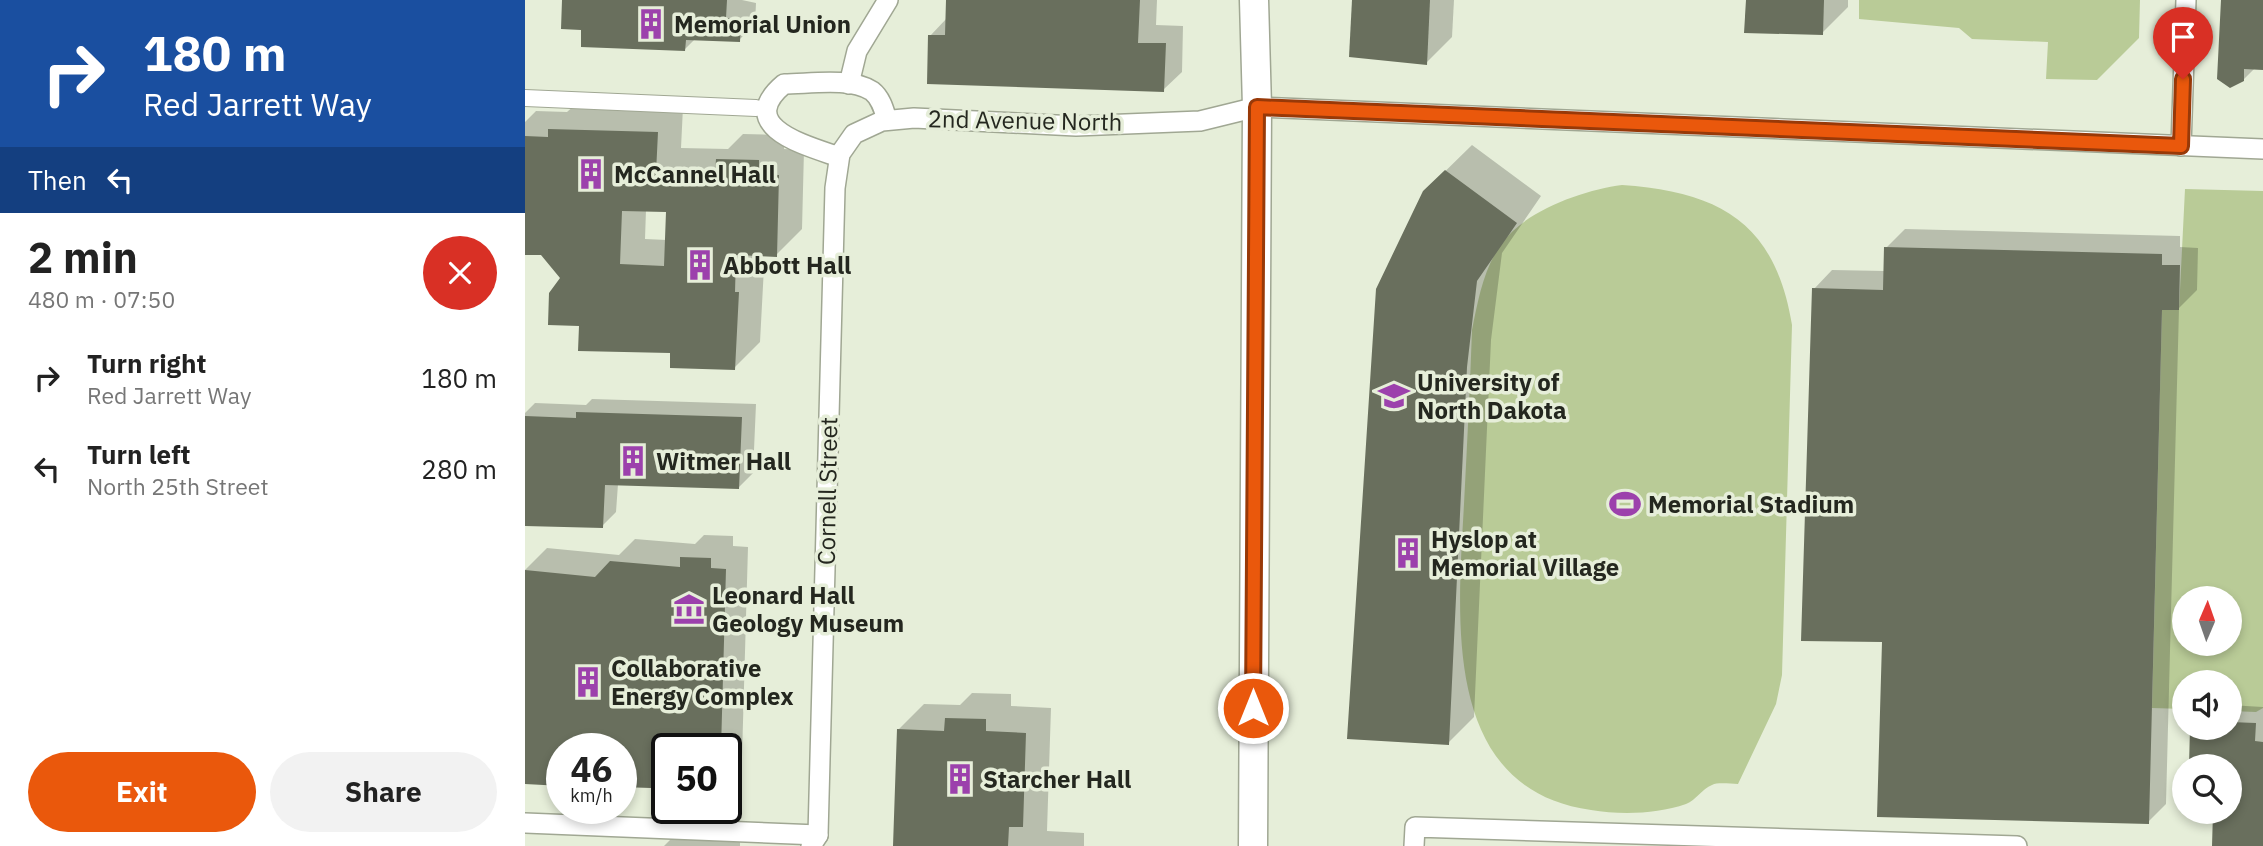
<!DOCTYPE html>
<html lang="en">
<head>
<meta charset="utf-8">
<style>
	:root { --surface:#fff; --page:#f2f2f2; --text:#222; --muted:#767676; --accent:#ea580c }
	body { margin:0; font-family:"IBM Plex Sans",sans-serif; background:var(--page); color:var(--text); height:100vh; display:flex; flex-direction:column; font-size:26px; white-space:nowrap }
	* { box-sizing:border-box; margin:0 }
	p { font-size:23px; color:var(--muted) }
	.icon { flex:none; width:38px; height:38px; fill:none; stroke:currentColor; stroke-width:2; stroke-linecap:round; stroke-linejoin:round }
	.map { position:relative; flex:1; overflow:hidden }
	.details { display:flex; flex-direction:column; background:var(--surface); width:525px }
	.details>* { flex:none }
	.guide { background:#1a4fa0; color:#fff; overflow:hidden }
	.needle { width:46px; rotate:2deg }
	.buttons { position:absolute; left:1647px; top:586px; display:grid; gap:14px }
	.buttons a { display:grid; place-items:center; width:70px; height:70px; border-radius:50%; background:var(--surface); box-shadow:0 4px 10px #0003; font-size:35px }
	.speed { position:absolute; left:21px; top:733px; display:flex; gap:14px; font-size:35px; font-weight:700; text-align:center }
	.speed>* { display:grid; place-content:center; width:91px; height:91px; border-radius:50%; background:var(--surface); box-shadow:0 4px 10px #0003; line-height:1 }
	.speed small { font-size:18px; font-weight:400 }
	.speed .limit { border:4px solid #111; border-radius:10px; background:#fff; color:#111 }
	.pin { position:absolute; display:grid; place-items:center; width:60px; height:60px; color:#fff; margin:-72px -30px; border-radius:50% 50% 50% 0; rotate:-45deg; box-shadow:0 0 7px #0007 }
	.pin .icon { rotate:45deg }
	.me { position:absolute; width:77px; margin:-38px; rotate:0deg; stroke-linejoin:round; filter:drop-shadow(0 0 5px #0008) }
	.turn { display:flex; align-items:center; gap:24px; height:147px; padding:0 28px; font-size:32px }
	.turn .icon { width:91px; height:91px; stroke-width:2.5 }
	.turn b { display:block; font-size:49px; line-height:60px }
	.then { display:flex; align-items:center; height:66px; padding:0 28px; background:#0003; gap:14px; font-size:26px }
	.round { display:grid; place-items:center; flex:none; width:74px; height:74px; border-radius:37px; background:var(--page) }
	.overview { display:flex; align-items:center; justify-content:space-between; height:119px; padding:0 28px }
	h1 { font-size:42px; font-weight:800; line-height:52px }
	.cta { display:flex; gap:14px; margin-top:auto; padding:14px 28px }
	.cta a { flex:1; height:80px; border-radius:42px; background:var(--accent); color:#fff; font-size:28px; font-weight:800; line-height:80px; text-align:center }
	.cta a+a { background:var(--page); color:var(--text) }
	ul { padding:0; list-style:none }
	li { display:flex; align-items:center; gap:21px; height:91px; padding:0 28px }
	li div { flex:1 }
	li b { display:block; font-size:26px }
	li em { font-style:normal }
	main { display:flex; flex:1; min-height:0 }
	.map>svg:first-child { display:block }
	.green { fill:#b9cb97; fill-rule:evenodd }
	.shadow { fill:#0003; fill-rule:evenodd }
	.building { fill:#696f5d; fill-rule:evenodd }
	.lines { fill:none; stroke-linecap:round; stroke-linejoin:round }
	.pedestrian-casing { stroke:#a0a793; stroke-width:18 }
	.minor-casing { stroke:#a0a793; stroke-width:22 }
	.secondary-casing { stroke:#a0a793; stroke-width:31 }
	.pedestrian { stroke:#fff; stroke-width:16 }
	.minor { stroke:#fff; stroke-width:19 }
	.secondary { stroke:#fff; stroke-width:28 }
	.route-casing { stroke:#983908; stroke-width:18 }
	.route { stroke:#ea580c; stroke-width:12 }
	.labels { text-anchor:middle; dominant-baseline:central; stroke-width:7; stroke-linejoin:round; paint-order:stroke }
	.poi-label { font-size:24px; font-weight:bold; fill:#24271f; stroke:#e6eed9; text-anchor:start }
	.street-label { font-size:24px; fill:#24271f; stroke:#e6eed9 }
</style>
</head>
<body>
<main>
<section class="details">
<div class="guide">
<div class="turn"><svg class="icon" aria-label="right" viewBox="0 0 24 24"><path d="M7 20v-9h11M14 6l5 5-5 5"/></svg><div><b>180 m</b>Red Jarrett Way</div></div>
<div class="then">Then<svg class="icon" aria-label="left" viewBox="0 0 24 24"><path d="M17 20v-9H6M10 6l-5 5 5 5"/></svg></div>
</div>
<div class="overview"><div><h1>2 min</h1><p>480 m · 07:50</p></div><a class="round" style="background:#d93025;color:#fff"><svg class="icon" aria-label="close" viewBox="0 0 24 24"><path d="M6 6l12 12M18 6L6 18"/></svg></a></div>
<ul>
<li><svg class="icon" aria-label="right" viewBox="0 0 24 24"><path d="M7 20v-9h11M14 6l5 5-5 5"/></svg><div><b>Turn right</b><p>Red Jarrett Way</p></div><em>180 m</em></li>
<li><svg class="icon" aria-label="left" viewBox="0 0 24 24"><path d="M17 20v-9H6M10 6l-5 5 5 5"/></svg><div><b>Turn left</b><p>North 25th Street</p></div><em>280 m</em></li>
</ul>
<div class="cta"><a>Exit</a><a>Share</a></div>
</section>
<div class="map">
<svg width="1738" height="846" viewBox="0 0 1738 846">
	<rect width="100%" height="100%" fill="#e6eed9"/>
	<g class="green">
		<path d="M1334 0H1615L1614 38 1572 80 1521 79 1523 42 1447 39 1434 28 1334 19Z"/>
		<path d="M1097 185C1196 192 1250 223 1267 325L1257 675 1251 704 1213 784C1205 784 1193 782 1187 785 1177 789 1171 800 1161 804 1132 814 1096 815 1066 810 915 789 933 616 939 504 942 446 945 388 947 330 953 300 959 267 977 243 1001 210 1059 190 1097 185Z"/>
		<path d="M1660 189 1738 191V708L1731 712 1705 711 1704 682H1659V709L1627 708 1637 310H1654ZM1659 598H1704V644H1659Z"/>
	</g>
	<g class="shadow">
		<path d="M39 0H217L231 3 230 24 214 40 171 38 160 49 58 28Z"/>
		<path d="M423 0H632L631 25 658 26 657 72 638 90 405 36 422 18Z"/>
		<path d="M829 0H929L927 37 901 63Z"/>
		<path d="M1222 0H1323V7L1297 33Z"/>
		<path d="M1697 0H1738V68H1730L1718 80Z"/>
		<path d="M51 104 158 107 156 148 203 149 218 134 259 135V149L279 150 277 229 251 255 235 254V267H239L235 342 209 368 56 324 37 278 17 254 0 253V122L11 111 42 112ZM121 210 143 211 142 240 120 239Z"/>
		<path d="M947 145 1016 196 977 253 966 340 949 717 923 743 899 192Z"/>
		<path d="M1380 229 1655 236V247L1673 248 1672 290 1654 308 1641 804 1623 822 1359 640 1289 289 1307 270 1360 271 1361 248Z"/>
		<path d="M67 399 231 404 228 473 214 487 93 484 91 512 77 526 0 525V413L10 403 61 405Z"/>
		<path d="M179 535 208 536V546L223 547 217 757 201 773V749H142V788L96 786V749H37L0 783V570L22 548 94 555 110 539 170 544Z"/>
		<path d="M447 693 486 694V706L526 708 522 831 559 833V846H369L373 730 399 704 435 705Z"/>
		<path d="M1704 705 1738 707V846H1689V823L1679 822V813H1664L1704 812V766H1666L1667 728H1704Z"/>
		<path d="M146 839 215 841V846H139Z"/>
	</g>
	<g class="building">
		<path d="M37 0H202L201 18H216L215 42 161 40 160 51 56 47V30L36 29Z"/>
		<path d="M421 0H615L613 43H641L639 92 402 84 403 35H420Z"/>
		<path d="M827 0H905L902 65 824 57Z"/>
		<path d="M1221 0H1299L1298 35 1219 33Z"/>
		<path d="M1696 0H1738V70L1719 69V81L1705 88 1692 79Z"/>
		<path d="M23 129 133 132 131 173 190 175 191 159 234 160V174L254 175 252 257 211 255 210 292H214L210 370 145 368V353L53 351 54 326 23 325 24 293 35 278 16 255H0V136L23 137ZM97 211 141 212 139 266 95 264Z"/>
		<path d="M920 170 992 223 952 281 942 367 924 745 822 739 851 289 898 191Z"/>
		<path d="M1359 247 1637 254V265H1655L1654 310H1637L1624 824 1352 817 1357 642 1276 641 1287 288 1358 290Z"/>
		<path d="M51 412 217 417 214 489 80 485 78 528 0 526V416L51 418Z"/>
		<path d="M155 557 186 558V568L201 569 196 749H142V778H126V788L96 787V749H37V786L0 784V570L70 577 85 561 155 567Z"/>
		<path d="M420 718 461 719V731L501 733 498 827H484L483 846H368L372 729 419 731Z"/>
		<path d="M1704 722 1731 723 1730 741 1738 742V846H1687L1688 812H1704V766H1664L1665 728H1704Z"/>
	</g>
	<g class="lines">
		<defs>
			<path id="pedestrian" d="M0 98 231 108"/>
			<g id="minor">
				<path d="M324 84 332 51 363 0"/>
				<path d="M1656 146 1661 0"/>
				<path d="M314 157C283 146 208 127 259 84 284 84 325 77 347 91 356 98 359 110 362 120"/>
				<path d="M0 823 293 835"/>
				<path d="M286 846 293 835 310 188 315 154 329 134 357 121 389 118 551 126 675 121 732 107 1738 149"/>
				<path d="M889 846 890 827 1492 846"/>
			</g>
			<path id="secondary" d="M728 846 732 107 729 0"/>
		</defs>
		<use href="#pedestrian" class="pedestrian-casing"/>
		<use href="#minor" class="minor-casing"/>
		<use href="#secondary" class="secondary-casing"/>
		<use href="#pedestrian" class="pedestrian"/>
		<use href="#minor" class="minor"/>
		<use href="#secondary" class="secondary"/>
	</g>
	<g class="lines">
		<defs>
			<path id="route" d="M728 708 732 107 1656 146 1658 79"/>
		</defs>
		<use href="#route" class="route-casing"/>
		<use href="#route" class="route"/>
	</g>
	<defs>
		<symbol id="building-bare" viewBox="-9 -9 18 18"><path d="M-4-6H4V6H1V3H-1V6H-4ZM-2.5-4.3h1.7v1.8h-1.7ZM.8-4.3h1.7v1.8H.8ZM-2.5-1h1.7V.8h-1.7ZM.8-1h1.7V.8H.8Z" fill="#9c41ac" stroke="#e6eed9" stroke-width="2.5" paint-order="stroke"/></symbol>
		<symbol id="university-bare" viewBox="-9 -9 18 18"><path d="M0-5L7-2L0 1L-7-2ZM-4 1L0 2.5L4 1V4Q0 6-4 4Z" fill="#9c41ac" stroke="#e6eed9" stroke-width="2.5" paint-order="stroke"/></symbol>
		<symbol id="stadium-bare" viewBox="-9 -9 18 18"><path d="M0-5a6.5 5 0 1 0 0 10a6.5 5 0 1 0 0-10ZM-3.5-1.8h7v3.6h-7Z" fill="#9c41ac" stroke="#e6eed9" stroke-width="2.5" paint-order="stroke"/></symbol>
		<symbol id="museum-bare" viewBox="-9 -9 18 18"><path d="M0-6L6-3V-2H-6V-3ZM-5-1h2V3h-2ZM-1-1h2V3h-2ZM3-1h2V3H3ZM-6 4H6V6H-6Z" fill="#9c41ac" stroke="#e6eed9" stroke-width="2.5" paint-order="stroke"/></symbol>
	</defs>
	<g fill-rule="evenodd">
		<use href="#building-bare" x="104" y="2" width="44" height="44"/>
		<use href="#building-bare" x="44" y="152" width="44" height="44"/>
		<use href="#building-bare" x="153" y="243" width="44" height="44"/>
		<use href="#university-bare" x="847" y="374" width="44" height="44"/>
		<use href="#building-bare" x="86" y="439" width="44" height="44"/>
		<use href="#stadium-bare" x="1078" y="482" width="44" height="44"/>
		<use href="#building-bare" x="861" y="531" width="44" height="44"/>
		<use href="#museum-bare" x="142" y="587" width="44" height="44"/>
		<use href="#building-bare" x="41" y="660" width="44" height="44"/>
		<use href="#building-bare" x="413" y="757" width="44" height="44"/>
	</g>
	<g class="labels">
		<g class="poi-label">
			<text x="149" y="24">Memorial Union</text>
			<text x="89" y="174">McCannel Hall</text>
			<text x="198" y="265">Abbott Hall</text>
			<text x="892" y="382">University of<tspan x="892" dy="28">North Dakota</tspan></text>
			<text x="131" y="461">Witmer Hall</text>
			<text x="1123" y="504">Memorial Stadium</text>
			<text x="906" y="539">Hyslop at<tspan x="906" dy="28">Memorial Village</tspan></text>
			<text x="187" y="595">Leonard Hall<tspan x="187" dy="28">Geology Museum</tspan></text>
			<text x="86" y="668">Collaborative<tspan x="86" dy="28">Energy Complex</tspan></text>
			<text x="458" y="779">Starcher Hall</text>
		</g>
		<g class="street-label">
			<text transform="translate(500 120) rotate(1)">2nd Avenue North</text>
			<text transform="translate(302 491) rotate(-89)">Cornell Street</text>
		</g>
	</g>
</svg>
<div class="buttons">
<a><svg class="needle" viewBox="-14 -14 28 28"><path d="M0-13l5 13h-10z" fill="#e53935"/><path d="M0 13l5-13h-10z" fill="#767676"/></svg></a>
<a><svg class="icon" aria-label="sound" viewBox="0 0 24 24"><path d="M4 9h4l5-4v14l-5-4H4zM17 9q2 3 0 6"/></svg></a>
<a><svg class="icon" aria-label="search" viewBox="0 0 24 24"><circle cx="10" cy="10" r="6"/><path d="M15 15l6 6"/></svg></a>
</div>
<div class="speed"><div>46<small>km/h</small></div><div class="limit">50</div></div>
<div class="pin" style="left:1658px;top:79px;background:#d93025"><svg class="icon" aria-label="arrive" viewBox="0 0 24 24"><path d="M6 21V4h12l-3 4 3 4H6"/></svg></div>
<svg class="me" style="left:728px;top:708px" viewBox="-20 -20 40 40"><circle r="17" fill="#ea580c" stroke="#fff" stroke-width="3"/><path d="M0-11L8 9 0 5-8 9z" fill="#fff"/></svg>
</div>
</main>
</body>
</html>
